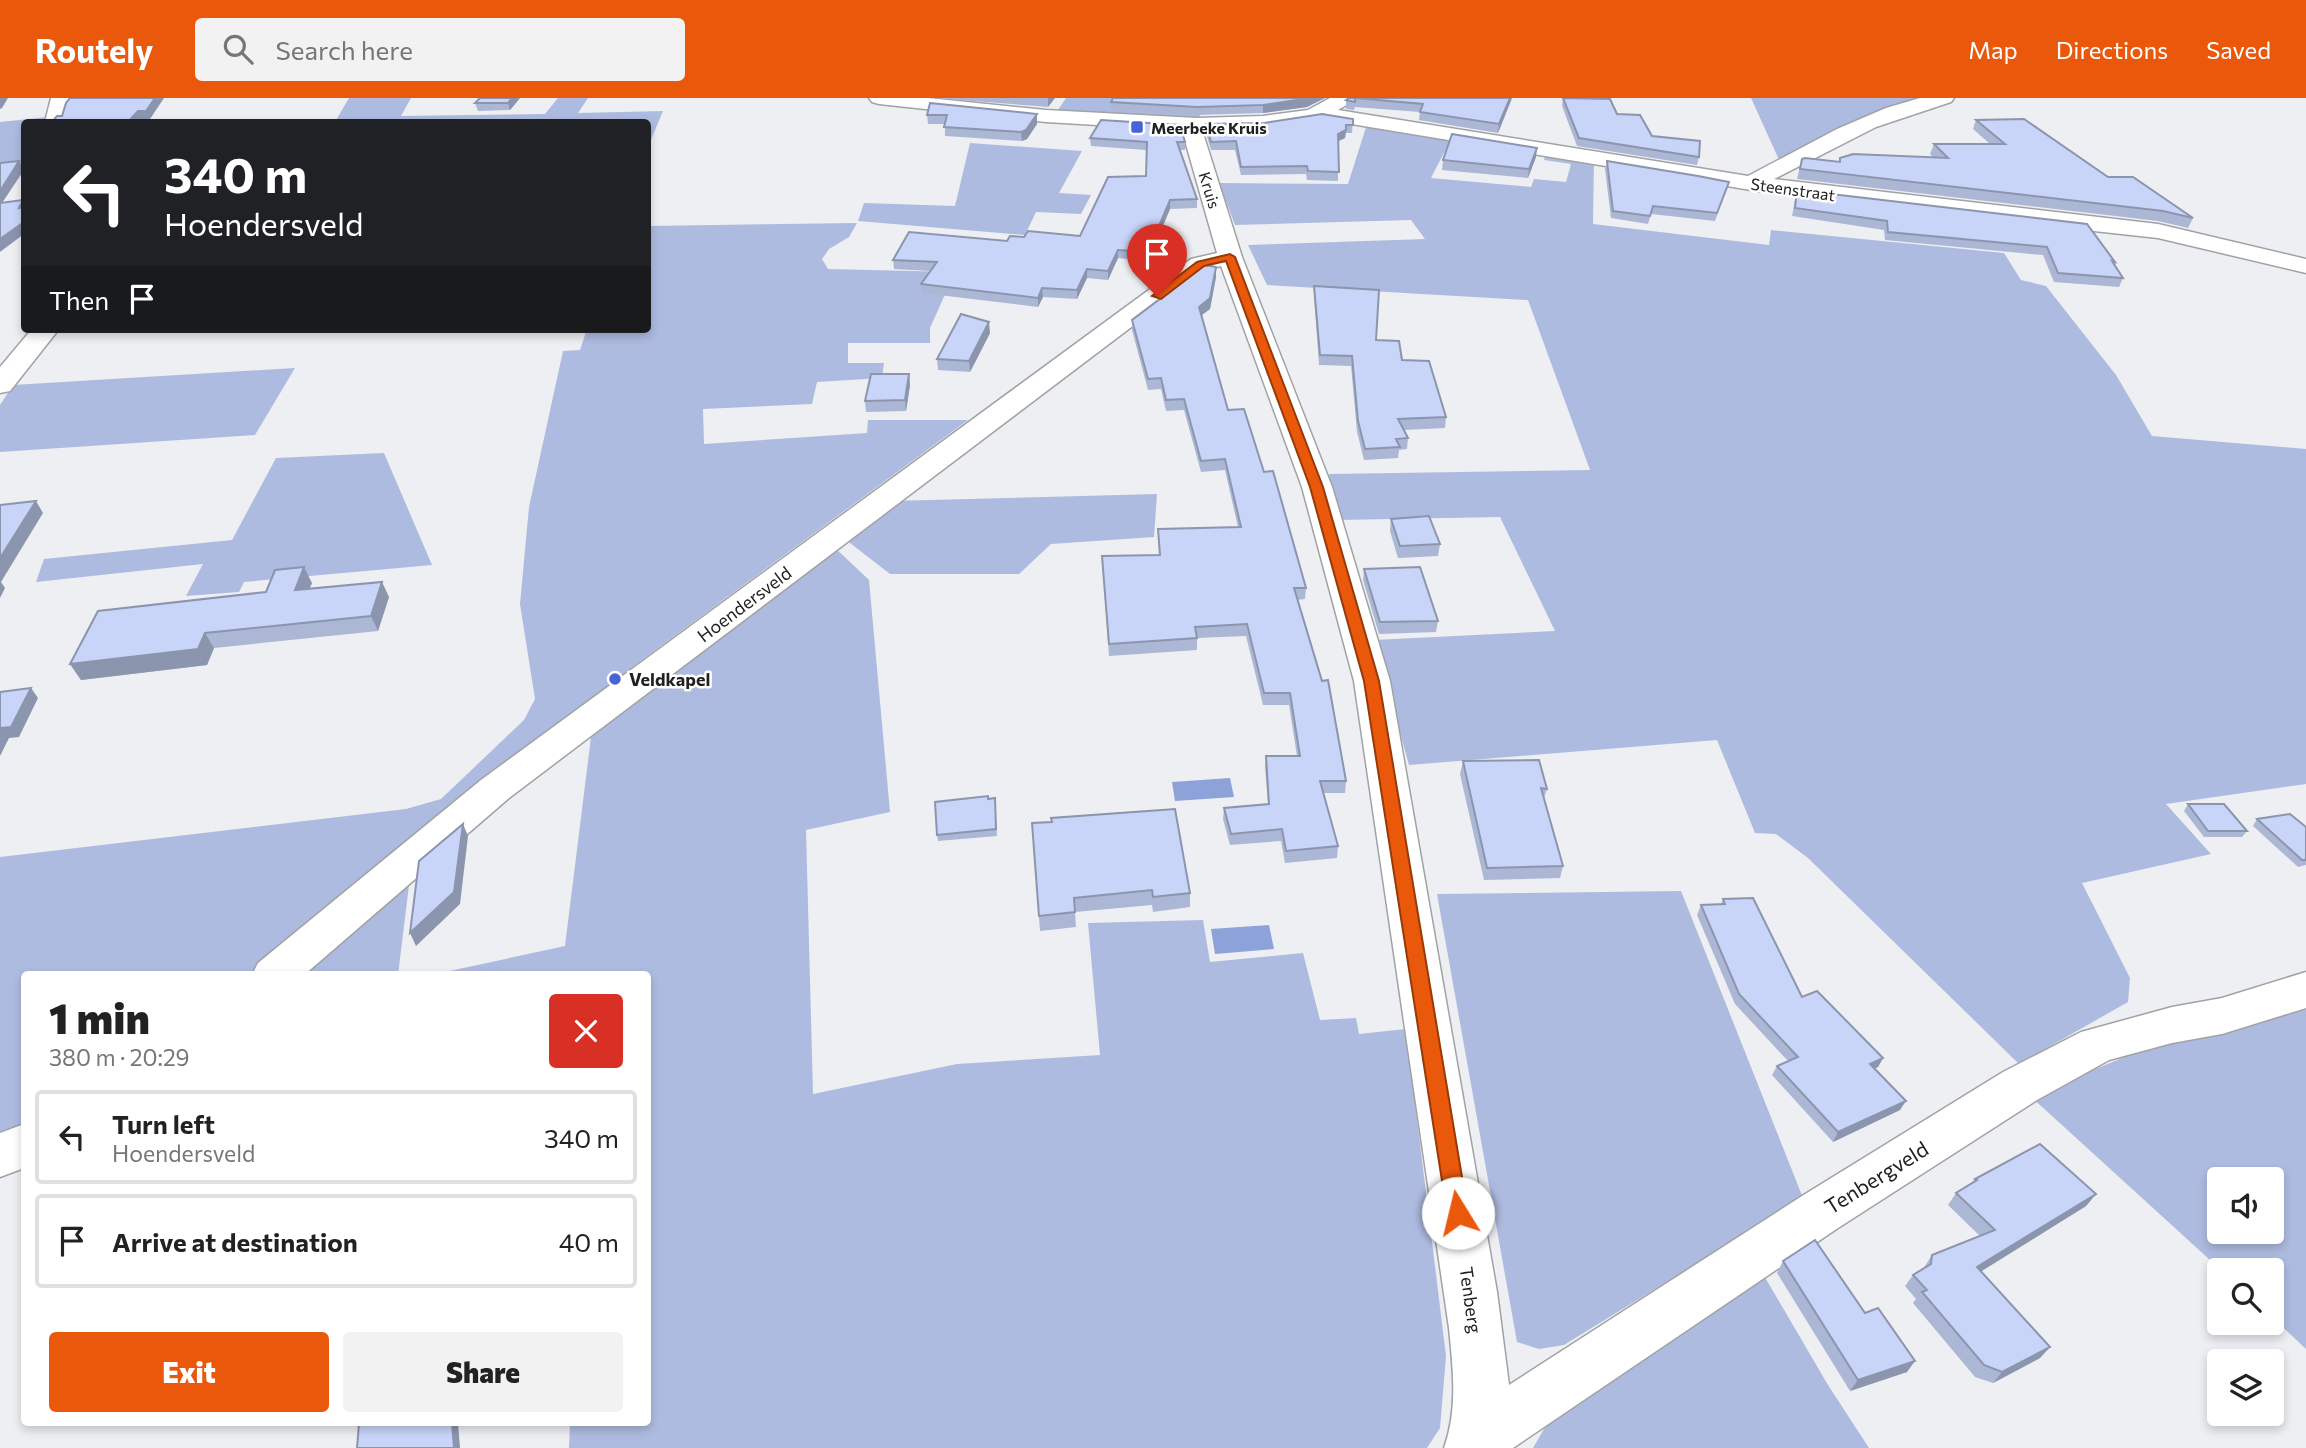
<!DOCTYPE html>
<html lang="en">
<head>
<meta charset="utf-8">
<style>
	:root { --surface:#fff; --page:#f2f2f2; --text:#222; --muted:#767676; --line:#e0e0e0; --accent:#ea580c }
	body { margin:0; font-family:Commissioner,sans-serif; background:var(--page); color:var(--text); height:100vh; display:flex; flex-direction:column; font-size:26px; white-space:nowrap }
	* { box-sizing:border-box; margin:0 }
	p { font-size:23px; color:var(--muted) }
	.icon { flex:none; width:38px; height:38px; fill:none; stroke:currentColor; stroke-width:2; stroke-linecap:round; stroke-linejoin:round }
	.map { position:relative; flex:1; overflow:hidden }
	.drawer { position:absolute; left:21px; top:873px; width:630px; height:455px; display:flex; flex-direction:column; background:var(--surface); border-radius:7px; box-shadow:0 4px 10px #0003 }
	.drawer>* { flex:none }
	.hud { position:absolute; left:21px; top:21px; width:630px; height:214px; border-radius:7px; box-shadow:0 4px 10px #0003; background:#202124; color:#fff; overflow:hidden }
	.fabs { position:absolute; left:2207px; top:1069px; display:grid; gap:14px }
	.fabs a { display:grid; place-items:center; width:77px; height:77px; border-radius:7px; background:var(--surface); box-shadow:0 4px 10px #0003; font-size:35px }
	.pin { position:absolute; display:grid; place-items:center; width:60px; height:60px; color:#fff; margin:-72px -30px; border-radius:50% 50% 50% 0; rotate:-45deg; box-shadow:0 0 7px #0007 }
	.pin .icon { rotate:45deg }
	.me { position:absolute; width:77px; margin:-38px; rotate:351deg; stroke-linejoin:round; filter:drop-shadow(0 0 5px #0008) }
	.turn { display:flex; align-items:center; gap:24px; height:147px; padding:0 28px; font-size:32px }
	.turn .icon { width:91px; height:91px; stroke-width:2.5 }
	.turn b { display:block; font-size:49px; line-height:60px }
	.then { display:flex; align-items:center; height:66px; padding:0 28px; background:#0003; gap:14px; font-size:26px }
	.round { display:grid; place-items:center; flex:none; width:74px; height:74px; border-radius:7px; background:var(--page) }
	.overview { display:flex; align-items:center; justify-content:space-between; height:119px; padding:0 28px }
	h1 { font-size:42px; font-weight:800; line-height:52px }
	.cta { display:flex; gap:14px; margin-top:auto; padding:14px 28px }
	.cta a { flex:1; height:80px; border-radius:7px; background:var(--accent); color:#fff; font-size:28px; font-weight:800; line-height:80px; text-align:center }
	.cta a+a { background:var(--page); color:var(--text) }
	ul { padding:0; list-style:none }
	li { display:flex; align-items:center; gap:21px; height:94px; margin:0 14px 10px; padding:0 14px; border:4px solid var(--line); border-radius:7px }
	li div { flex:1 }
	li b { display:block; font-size:26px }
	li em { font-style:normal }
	header { display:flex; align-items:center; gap:42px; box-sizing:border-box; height:98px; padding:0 35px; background:var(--accent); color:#fff }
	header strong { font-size:33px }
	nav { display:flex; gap:38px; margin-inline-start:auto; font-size:24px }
	.search { width:490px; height:63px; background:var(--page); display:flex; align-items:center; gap:18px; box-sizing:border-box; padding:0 24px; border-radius:7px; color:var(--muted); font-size:26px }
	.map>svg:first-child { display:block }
	.green { fill:#aebbe0; fill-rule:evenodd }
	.water { fill:#8ea2da }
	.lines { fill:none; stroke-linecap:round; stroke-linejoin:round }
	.minor-casing { stroke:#a1a2a5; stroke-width:3 }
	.minor { fill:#fff; fill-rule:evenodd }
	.wall { fill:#acb7d6 }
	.shaded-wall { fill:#8c95ae }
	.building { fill:#c8d5f9; stroke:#8c95ae; stroke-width:2 }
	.route { fill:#ea580c; stroke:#983908; stroke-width:2 }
	.poi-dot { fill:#4863d7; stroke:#fff; stroke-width:2.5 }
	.labels { text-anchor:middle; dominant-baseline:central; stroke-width:5; stroke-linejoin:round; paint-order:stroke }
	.far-poi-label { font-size:16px; font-weight:bold; fill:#212122; stroke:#fff; text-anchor:start }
	.far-street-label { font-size:16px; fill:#212122; stroke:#fff }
	.street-label { font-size:18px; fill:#212122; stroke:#fff }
	.poi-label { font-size:18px; font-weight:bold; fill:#212122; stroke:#fff; text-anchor:start }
	.near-street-label { font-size:21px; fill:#212122; stroke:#fff }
</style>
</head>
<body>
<header>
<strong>Routely</strong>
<div class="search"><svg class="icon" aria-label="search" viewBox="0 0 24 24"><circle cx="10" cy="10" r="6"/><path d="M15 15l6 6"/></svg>Search here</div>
<nav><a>Map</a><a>Directions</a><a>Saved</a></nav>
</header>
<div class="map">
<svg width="2306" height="1350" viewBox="0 0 2306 1350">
	<rect width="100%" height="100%" fill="#eeeff2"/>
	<g class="green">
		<path d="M349 0H411L401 18 545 16 558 0H588L578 15 663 13 648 49V24H335Z"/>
		<path d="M1066 0H1208L1199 20 1056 15Z"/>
		<path d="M1751 0H1926L1780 64Z"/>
		<path d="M49 19 48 24H24V71L0 73V24Z"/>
		<path d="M1367 26 1451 41 1431 80 1531 89 1534 81 1566 84 1571 66 1544 62 1546 54 1594 62 1593 126 1769 147 1771 132 2004 155 2021 182 2046 188 2116 277 2152 338 2306 351V686L2166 706 2211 756 2082 785 2130 880 2128 904 2019 966 1808 760 1776 736 1755 735 1717 642 1409 667 1374 542 1555 533 1500 419 1337 422 1329 376 1590 372 1528 202 1267 187 1248 147 1425 141 1411 122 1235 127 1219 85 1348 86Z"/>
		<path d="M970 45 1082 53 1059 95 1091 97 1081 116 1036 114 1025 137 858 123 864 105 955 108Z"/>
		<path d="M857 125 849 139 829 151 822 161 828 171 955 174 930 230V245H848V265H884L882 280 817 284 812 306 703 311 704 346 867 335 868 322H968L639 564 451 707 251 877H24V1030L0 1041V759L406 711 441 701 524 622 535 601 520 506 529 409 563 253 580 252 587 231H648V128Z"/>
		<path d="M295 270 255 337 0 354V307L13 287Z"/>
		<path d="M384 355 432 467 244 484 239 494 186 498 203 466 36 484 44 461 232 442 276 360Z"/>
		<path d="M1157 396 1154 439 1051 446 1019 476H890L841 438 890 403Z"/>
		<path d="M832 447 869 482 890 714 806 732 813 996 957 966 1100 957 1088 825 1203 822 1210 864 1303 855 1320 922 1356 920 1359 936 1406 931 1446 1258 1440 1330 1427 1350H569L570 1325H648V877H431L565 848 593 623Z"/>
		<path d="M410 779 398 877H303Z"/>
		<path d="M1681 793 1803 1100 1564 1247 1539 1251 1517 1244 1437 796Z"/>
		<path d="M2306 906V1251L2272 1219V1172H2221L2030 998 2151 948ZM2219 1082H2272V1134H2219Z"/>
		<path d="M1763 1176 1828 1287 1869 1350H1533L1555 1312Z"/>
	</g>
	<g class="water">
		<path d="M1230 680 1234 699 1175 703 1172 684Z"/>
		<path d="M1269 827 1274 851 1215 856 1211 831Z"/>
	</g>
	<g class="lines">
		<defs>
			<g id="minor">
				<path d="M51 0H71L65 24H45Z"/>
				<path d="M869 0H928L1046 12 1197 20 1263 18 1308 12 1330 0H1350L1348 6 1338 12 1748 78 1837 31 1886 10 1920 0H1954L1951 4 1876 29 1774 81 2158 126 2306 161V175L2158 140 1918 114 1751 92 1321 21 1263 31 1202 32 1242 159 1332 389 1390 583 1497 1194 1509 1287 1802 1098 2003 974 2081 934 2172 909 2222 900 2306 874V910L2222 936 2172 945 2109 962 2037 1002 1838 1130 1513 1350H1444C1458 1311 1453 1271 1449 1230L1354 583 1302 389 1221 168 1208 171 509 700 304 877H252L258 865 481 682 1191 161 1217 155 1182 32 1046 24 879 6 872 4Z"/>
				<path d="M32 231H59L10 293 0 295V269Z"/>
				<path d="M24 1026V1070L0 1079V1035Z"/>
			</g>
		</defs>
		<use href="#minor" class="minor-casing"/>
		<use href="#minor" class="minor"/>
	</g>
	<g class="wall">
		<path d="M480 0H520L510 12 478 13 475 5Z"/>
		<path d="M935 0H1055L1048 9Z"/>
		<path d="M1113 0H1325L1307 9 1263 15 1197 17 1111 13V4Z"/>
		<path d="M1349 0H1512L1498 35 1419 22 1420 14 1355 9 1354 12 1346 11V2Z"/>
		<path d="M1563 0 1617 16 1652 38 1699 59 1697 67 1577 48 1562 8Z"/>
		<path d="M1037 16V26L1027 41 1022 43 945 38V26H928L927 17Z"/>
		<path d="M1353 21 1352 35H1346L1345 40 1338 43V83L1307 82 1306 76 1241 77 1235 52H1211L1206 35V26L1264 25Z"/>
		<path d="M1976 22 2108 79 2193 120 2188 130 2158 123 1797 81 1802 61 1838 64 1840 60H1934L1930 56 1934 46H1990L1973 31Z"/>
		<path d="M1090 40 1185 44V52H1180L1197 101V110L1170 111 1148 163 1118 160 1108 182 1087 180 1077 201 1043 199 1038 209 922 195 921 186 930 173 894 171 893 162 1024 139 1080 138 1146 78V52L1091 48Z"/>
		<path d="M1536 59 1528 80 1442 72 1443 62Z"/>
		<path d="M1607 63 1729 84 1715 123 1651 116 1648 126 1611 120 1605 71Z"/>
		<path d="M1797 92 2115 164 2114 166 2123 180 2119 189 2054 184 2043 157 1885 142 1884 132 1792 118Z"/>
		<path d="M1216 169V179L1210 211 1202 217 1228 312 1264 374 1306 490 1305 501 1297 502 1346 683 1345 695H1324L1338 748 1337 760 1285 765 1281 743 1230 747 1223 721 1224 710 1268 706 1265 669 1266 658H1297L1289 607H1263L1246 538 1197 540V552L1109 558 1102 458 1159 457 1158 431 1238 429 1225 372 1201 374 1184 312 1166 313 1161 291 1148 292 1132 232V222Z"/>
		<path d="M1314 188 1376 242 1402 262 1446 319 1445 330 1404 332 1408 340 1407 351 1399 352 1398 360 1364 362 1357 334 1351 268 1319 267 1314 198Z"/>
		<path d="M990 235 970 274 938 272 937 261Z"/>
		<path d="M909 276 910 287 906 313 866 314 865 303Z"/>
		<path d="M1391 421 1440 446 1438 458 1398 460 1390 433Z"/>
		<path d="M1364 471 1438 523 1436 534 1379 536 1363 482Z"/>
		<path d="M312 485 309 491 389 499 378 533 214 550 207 567 81 582 70 566 266 494Z"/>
		<path d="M1463 663 1547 691 1544 700 1563 768 1560 780 1484 782 1460 676Z"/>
		<path d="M995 700 997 738 938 743 937 737 988 701Z"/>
		<path d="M2188 706 2247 733 2242 739H2204L2184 713Z"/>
		<path d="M2257 721 2306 729V767L2298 769 2253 728Z"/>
		<path d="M1032 725 1190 795V809L1153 814 1152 807 1075 814 1076 829 1040 833Z"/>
		<path d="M1723 801 1802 899 1883 960 1878 969 1874 971 1900 1012 1833 1044 1772 977 1777 968 1788 963 1735 906 1697 817 1701 807 1721 806Z"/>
		<path d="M1975 1081 2096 1096 2086 1108 1981 1173 2050 1249 2040 1260 1993 1285 1975 1279 1913 1205 1916 1201 1905 1188 1913 1177 1923 1171 1932 1157 1980 1138 1948 1107 1956 1095 1972 1085Z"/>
		<path d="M1783 1163 1865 1215 1907 1274 1850 1293 1777 1175Z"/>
	</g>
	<g class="shaded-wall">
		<path d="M0 0H8L2 10 0 11Z"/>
		<path d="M155 0H164L150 21 142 22 140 24H128L138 13Z"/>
		<path d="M512 0H520L510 12 508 5Z"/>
		<path d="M1048 0H1055L1048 9Z"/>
		<path d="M1310 0H1325L1307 9 1263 15V7Z"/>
		<path d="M1510 0H1512L1498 35 1499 26Z"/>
		<path d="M1037 16V26L1027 41 1022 43 1021 34Z"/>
		<path d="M1346 32 1345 40 1337 44 1338 36Z"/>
		<path d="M1537 50 1536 59 1528 80 1529 71Z"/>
		<path d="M19 63 24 72 0 108V93Z"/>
		<path d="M23 102 24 105V116L19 110Z"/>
		<path d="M1170 102V111L1148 163V154Z"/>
		<path d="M24 124V136L0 154V141Z"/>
		<path d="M1118 152V160L1108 182V173Z"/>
		<path d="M1216 169V179L1210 211 1199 219V209Z"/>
		<path d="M1087 171V180L1077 201V192Z"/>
		<path d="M1042 190 1043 199 1038 209V200Z"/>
		<path d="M989 224 990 235 970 274 969 263Z"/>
		<path d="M909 276 910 287 906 313 905 302Z"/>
		<path d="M36 403 43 415 1 484 5 490 0 500V460Z"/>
		<path d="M304 469 312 485 302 508 295 492Z"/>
		<path d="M382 484 389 499 378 533 371 518Z"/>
		<path d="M205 535 214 550 207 567 81 582 70 566Z"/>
		<path d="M31 590 38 600 19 639 9 640 0 658V633Z"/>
		<path d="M463 726 468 738 460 806 416 848 410 835Z"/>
		<path d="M1883 960 1878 969 1864 975 1870 966Z"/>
		<path d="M1906 1003 1900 1012 1833 1044 1838 1034Z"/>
		<path d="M2096 1096 2086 1108 1969 1181 1977 1169Z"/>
		<path d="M2050 1249 2040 1260 1993 1285 2002 1274Z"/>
		<path d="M1915 1263 1907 1274 1850 1293 1858 1282Z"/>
		<path d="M452 1325H458L460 1350H454Z"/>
	</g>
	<g class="building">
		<path d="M70 0H155L146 13H138L128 24H52L57 18H62L66 5Z"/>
		<path d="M480 0H512L508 5H475Z"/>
		<path d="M1113 0H1310L1263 7 1197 9 1111 4Z"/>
		<path d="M1349 0H1510L1499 26 1420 14 1423 6 1355 0V4L1346 2Z"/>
		<path d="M1563 0 1610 1 1617 16 1640 17 1652 38 1700 43 1699 59 1579 40Z"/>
		<path d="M930 5 1037 16 1026 32 1021 34 944 29 947 17H927Z"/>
		<path d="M1322 16 1353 21V27H1346V32L1338 36 1339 74 1308 73 1307 68 1241 69 1236 43 1211 44 1206 26 1264 25Z"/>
		<path d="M2024 21 2108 79H2133L2193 120 2163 113 1800 71 1802 61 1805 60 1840 64V60L1853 56 1948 60 1934 46H2005L1976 22Z"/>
		<path d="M1101 22 1180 27 1185 44H1177L1197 101 1170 102 1148 154 1118 152 1108 173 1087 171 1077 192 1042 190 1038 200 921 186 937 164 893 162 909 134 1007 143 1010 138 1024 139 1028 133 1080 138 1108 79 1146 78 1147 44 1090 40Z"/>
		<path d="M1452 36 1537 50 1529 71 1443 62Z"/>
		<path d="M19 63 0 93V65Z"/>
		<path d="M1607 63 1698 78 1729 84 1717 115 1653 108 1650 118 1613 113Z"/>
		<path d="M1797 92 2087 126 2115 164 2112 163 2123 180 2058 175 2047 149 1888 134 1887 123 1795 110Z"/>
		<path d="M23 102 19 110 24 109V124L0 141V105Z"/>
		<path d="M1205 167 1216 169 1210 200 1199 209 1228 312 1244 311 1264 374 1273 373 1306 490H1294L1322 583 1328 582 1346 683H1320L1338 748 1286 753 1282 731 1231 736 1224 710 1269 706 1266 658H1300L1290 595H1264L1247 526 1195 529 1197 540 1109 546 1102 458 1160 457 1158 431 1241 429 1225 361 1201 363 1184 301 1166 302 1161 280 1148 281 1132 222Z"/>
		<path d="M1314 188 1379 192 1376 242 1399 243 1402 262 1429 263 1446 319 1398 321 1408 340 1396 341 1400 349 1365 351 1358 323 1352 258 1320 257Z"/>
		<path d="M961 216 989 224 969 263 937 261Z"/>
		<path d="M871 276H909L905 302 865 303Z"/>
		<path d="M36 403 0 460V407Z"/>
		<path d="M1429 418 1440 446 1400 448 1391 421Z"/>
		<path d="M304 469 295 492 382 484 371 518 205 535 198 551 70 566 98 513 266 494 275 472Z"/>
		<path d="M1420 469 1438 523 1380 524 1364 471Z"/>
		<path d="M31 590 11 629 1 630 0 633V594Z"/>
		<path d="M1539 662 1547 691 1541 690 1563 768 1487 770 1463 663Z"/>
		<path d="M988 698V701L995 700 996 731 937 737 935 704Z"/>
		<path d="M2188 706H2224L2247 733H2208Z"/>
		<path d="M1175 711 1190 795 1153 799 1152 792 1074 800 1075 814 1039 818 1032 725 1052 724 1051 720Z"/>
		<path d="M2290 716 2306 729V762H2302L2257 721Z"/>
		<path d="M463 726 454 794 410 835 419 763Z"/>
		<path d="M1753 800 1802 899 1817 893 1883 960 1870 966 1906 1003 1838 1034 1777 968 1798 959 1739 896 1701 807 1725 806 1723 801Z"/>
		<path d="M2040 1046 2096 1096 1977 1169 2050 1249 2002 1274 1984 1267 1922 1194 1927 1192 1913 1177 1931 1166 1932 1157 1995 1132 1956 1095 1977 1082 1975 1081Z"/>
		<path d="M1815 1142 1865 1215 1878 1210 1915 1263 1858 1282 1783 1163Z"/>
		<path d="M359 1325H452L454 1350H357Z"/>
	</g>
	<path class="route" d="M1230 156 1235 159 1323 389 1379 583 1468 1115 1465 1122 1458 1125 1451 1122 1447 1115 1364 583 1310 389 1226 163 1204 168 1161 201 1152 198 1197 164Z"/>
	<g class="poi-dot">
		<rect x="1130" y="22" width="14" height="14" rx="3.5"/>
		<circle cx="615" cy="581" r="7"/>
	</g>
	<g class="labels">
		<g class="far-poi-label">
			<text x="1151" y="29">Meerbeke Kruis</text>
		</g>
		<g class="far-street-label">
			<text transform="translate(1793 91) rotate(8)">Steenstraat</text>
			<text transform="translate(1210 92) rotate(73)">Kruis</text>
		</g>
		<g class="street-label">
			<text transform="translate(744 506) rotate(-37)">Hoendersveld</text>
			<text transform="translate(1471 1202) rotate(82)">Tenberg</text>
		</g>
		<g class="poi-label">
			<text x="629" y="581">Veldkapel</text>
		</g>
		<g class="near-street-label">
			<text transform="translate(1876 1079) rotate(-32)">Tenbergveld</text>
		</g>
	</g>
</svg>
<div class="fabs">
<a><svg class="icon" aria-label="sound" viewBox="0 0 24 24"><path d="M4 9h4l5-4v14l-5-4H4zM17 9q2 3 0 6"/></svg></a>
<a><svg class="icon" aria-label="search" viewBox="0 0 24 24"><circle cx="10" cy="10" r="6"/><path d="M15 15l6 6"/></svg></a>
<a><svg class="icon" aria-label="layers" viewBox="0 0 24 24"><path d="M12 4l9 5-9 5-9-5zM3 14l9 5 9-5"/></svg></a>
</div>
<div class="pin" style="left:1157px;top:198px;background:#d93025"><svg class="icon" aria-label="arrive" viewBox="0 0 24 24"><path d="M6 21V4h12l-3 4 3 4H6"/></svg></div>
<svg class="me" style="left:1458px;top:1115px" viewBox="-20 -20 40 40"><circle r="19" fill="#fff"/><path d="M0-13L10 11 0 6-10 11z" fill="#ea580c"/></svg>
<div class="hud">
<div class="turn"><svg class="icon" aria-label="left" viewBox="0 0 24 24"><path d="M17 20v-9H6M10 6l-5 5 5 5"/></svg><div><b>340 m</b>Hoendersveld</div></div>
<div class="then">Then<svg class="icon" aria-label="arrive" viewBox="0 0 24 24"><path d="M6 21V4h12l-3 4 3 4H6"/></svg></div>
</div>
<section class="drawer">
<div class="overview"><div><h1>1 min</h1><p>380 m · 20:29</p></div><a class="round" style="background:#d93025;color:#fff"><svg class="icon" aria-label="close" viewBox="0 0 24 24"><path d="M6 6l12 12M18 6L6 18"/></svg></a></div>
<ul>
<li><svg class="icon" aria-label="left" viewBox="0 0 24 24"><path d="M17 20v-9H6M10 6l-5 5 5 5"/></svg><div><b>Turn left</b><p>Hoendersveld</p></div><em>340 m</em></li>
<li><svg class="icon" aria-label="arrive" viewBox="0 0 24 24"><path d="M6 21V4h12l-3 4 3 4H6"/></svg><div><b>Arrive at destination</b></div><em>40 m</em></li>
</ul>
<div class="cta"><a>Exit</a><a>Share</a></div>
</section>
</div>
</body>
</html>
